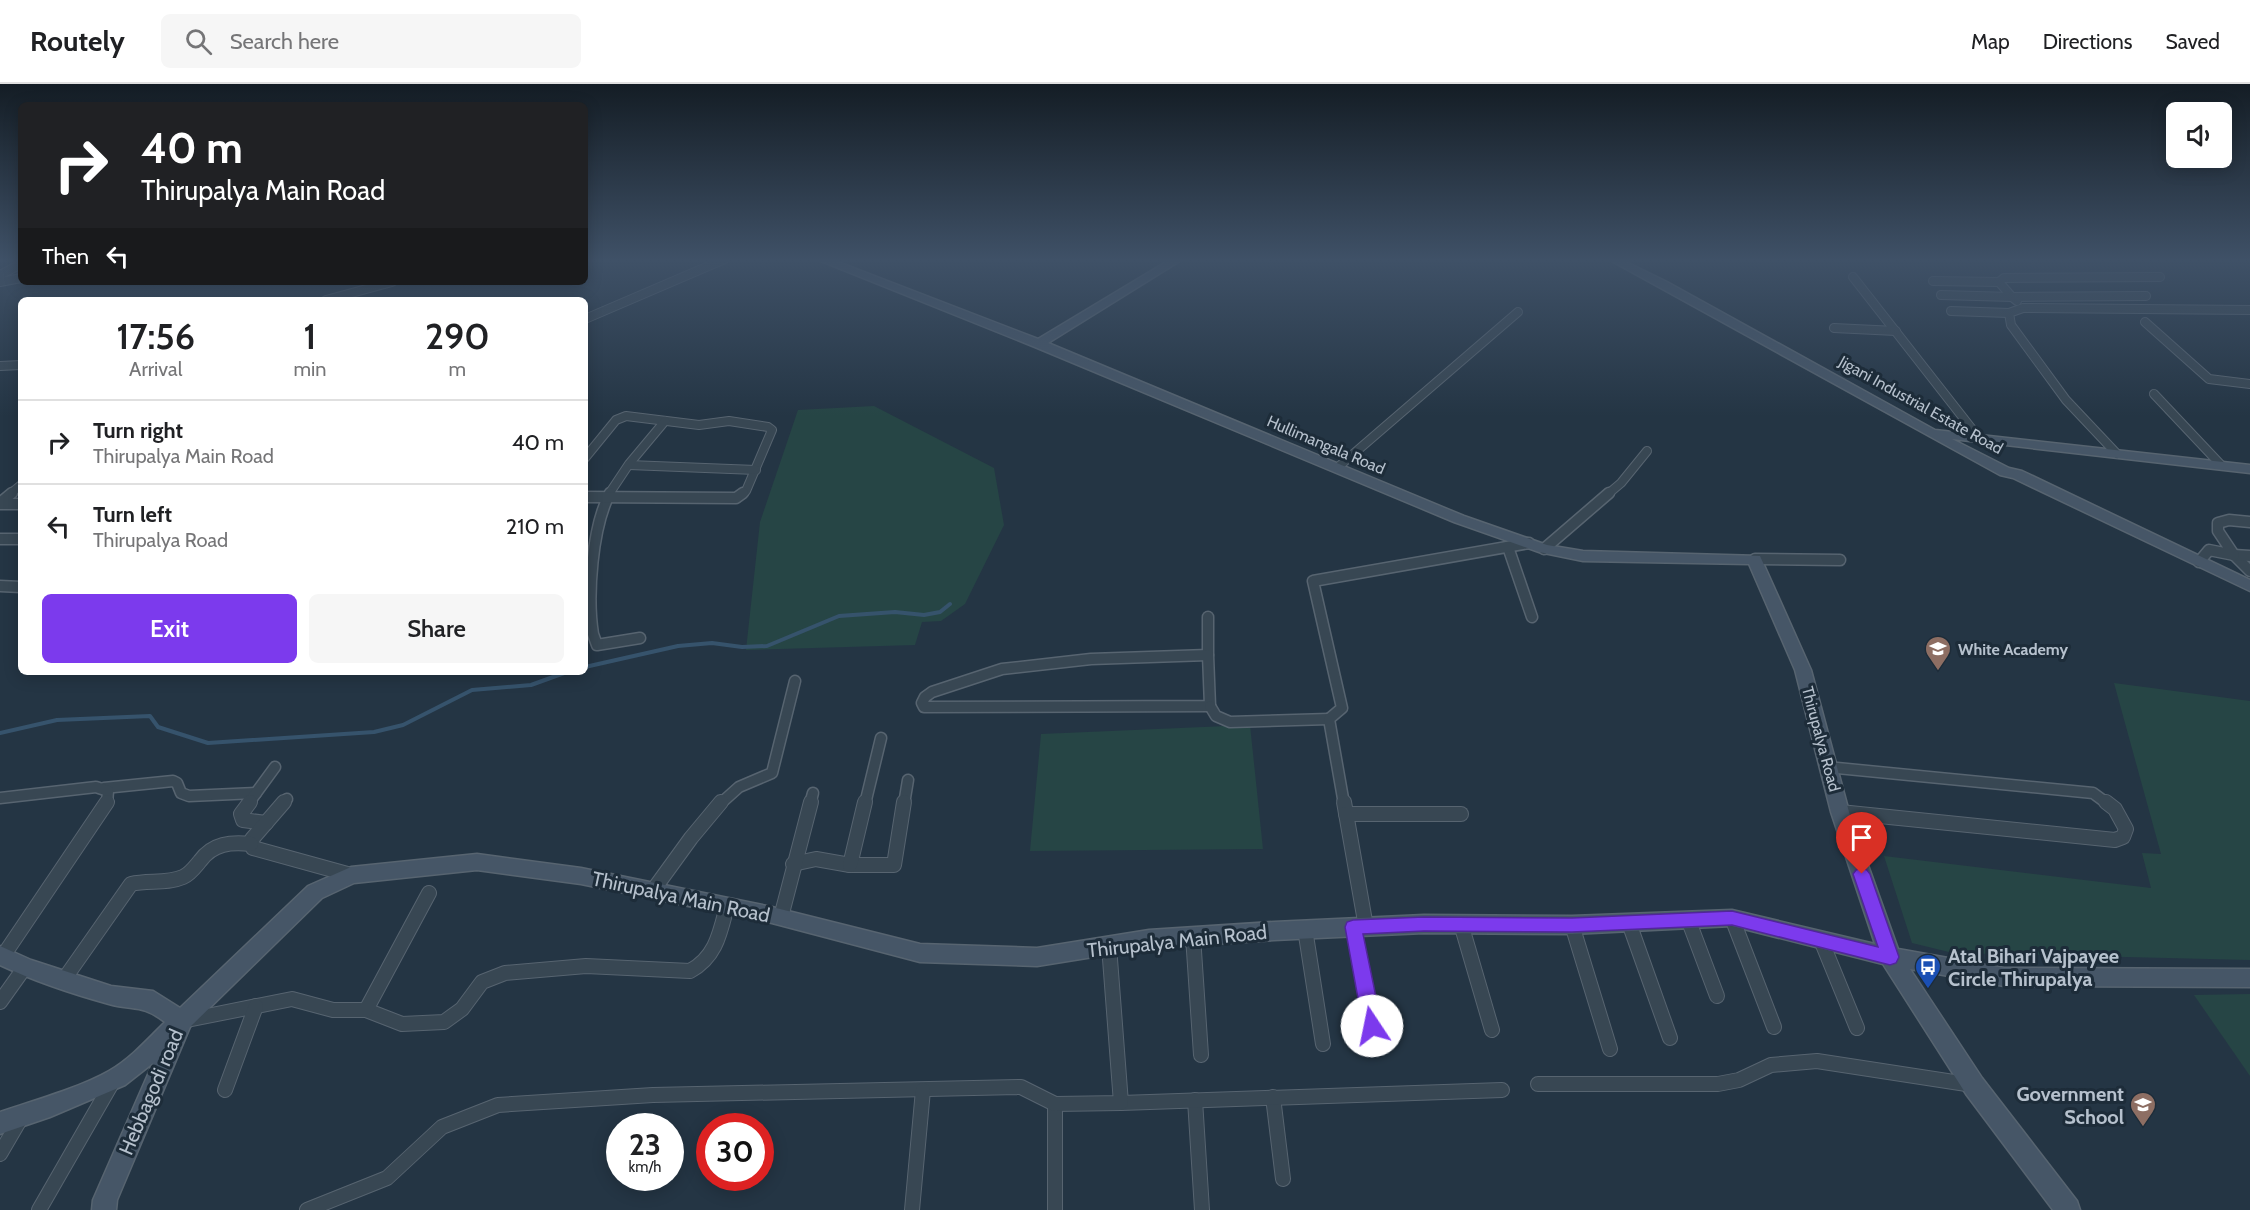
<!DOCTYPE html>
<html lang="en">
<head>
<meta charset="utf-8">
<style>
	:root { --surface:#fff; --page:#f6f6f6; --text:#202124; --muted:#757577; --line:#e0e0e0; --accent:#7c3aed }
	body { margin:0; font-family:Cabin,sans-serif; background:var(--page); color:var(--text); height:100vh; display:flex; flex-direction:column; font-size:22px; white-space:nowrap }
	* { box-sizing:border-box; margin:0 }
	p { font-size:20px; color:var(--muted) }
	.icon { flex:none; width:33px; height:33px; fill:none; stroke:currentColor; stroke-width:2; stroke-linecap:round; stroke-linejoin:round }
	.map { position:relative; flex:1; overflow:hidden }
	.side { position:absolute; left:18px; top:213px; width:570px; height:378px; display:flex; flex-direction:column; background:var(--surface); border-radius:9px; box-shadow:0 3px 15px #0003 }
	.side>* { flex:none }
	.hud { position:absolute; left:18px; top:18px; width:570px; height:183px; border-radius:9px; box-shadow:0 3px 15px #0003; background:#202124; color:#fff; overflow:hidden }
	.fabs { position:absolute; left:2166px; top:18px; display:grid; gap:12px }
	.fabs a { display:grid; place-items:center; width:66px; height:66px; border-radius:9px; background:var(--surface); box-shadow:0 3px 15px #0003; font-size:30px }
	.speed { position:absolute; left:606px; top:1029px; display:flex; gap:12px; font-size:30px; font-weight:700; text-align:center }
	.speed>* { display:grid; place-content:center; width:78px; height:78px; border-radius:50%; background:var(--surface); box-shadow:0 3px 15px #0003; line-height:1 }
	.speed small { font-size:15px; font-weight:400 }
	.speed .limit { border:9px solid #d22; background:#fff; color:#111 }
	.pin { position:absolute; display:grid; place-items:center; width:51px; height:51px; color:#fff; margin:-62px -26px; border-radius:50% 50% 50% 0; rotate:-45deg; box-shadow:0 0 6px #0007 }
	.pin .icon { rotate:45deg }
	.me { position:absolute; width:66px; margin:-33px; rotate:349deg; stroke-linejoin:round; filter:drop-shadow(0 0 4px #0008) }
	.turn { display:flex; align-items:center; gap:21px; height:126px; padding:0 24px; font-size:27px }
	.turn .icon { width:78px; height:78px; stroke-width:2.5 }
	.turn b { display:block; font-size:42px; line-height:51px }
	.then { display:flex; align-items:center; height:57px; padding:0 24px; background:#0003; gap:12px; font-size:22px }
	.eta { display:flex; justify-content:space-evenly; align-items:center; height:102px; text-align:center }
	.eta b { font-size:36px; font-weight:600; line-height:42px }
	.cta { display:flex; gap:12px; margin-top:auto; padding:12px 24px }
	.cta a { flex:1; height:69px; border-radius:9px; background:var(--accent); color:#fff; font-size:24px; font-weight:600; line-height:69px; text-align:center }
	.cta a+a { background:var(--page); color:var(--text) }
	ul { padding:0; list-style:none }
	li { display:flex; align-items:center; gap:18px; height:84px; padding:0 24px; border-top:2px solid var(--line) }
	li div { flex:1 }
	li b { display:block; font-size:22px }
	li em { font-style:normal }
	header { display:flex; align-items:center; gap:36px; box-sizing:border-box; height:84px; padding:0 30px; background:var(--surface); border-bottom:2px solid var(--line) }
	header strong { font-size:28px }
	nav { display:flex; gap:33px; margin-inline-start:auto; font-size:21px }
	.search { width:420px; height:54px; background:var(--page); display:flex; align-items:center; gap:15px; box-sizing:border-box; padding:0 21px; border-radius:9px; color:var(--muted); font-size:22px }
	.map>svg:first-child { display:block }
	.green { fill:#264545 }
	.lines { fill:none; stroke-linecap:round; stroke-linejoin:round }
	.stream { stroke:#36536c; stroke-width:4 }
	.street-far2-casing { stroke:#576470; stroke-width:10 }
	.street-far1-casing { stroke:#576470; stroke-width:13 }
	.street-casing { stroke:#576470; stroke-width:16 }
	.secondary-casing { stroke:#576470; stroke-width:3 }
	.street-far2 { stroke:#384753; stroke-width:8 }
	.street-far1 { stroke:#384753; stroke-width:10 }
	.street { stroke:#384753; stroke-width:14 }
	.secondary { fill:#465667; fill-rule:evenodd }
	.route { fill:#7c3aed; stroke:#51269a; stroke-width:1.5 }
	.labels { text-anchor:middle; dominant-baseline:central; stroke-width:6; stroke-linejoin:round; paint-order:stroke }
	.street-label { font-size:16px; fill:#b6c1cd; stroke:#1d2c39 }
	.poi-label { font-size:16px; font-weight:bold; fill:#b6c1cd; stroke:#1d2c39; text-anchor:start }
	.near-street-label { font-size:20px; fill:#b6c1cd; stroke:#1d2c39 }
	.near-poi-label { font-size:20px; font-weight:bold; fill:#b6c1cd; stroke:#1d2c39; text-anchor:start }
</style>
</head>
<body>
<header>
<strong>Routely</strong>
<div class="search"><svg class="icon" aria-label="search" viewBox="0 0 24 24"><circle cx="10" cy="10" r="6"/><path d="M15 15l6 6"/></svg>Search here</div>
<nav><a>Map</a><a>Directions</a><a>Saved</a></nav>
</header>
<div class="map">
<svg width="2250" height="1126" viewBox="0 0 2250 1126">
	<rect width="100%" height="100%" fill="#243544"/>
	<g class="green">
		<path d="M874 322 994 384 1004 441 965 520 941 537 922 538 915 561 746 566 760 438 798 326Z"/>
		<path d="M2114 599 2250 617V876L1953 869 1912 859 1884 772 2151 804 2142 769 2161 770Z"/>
		<path d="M1250 641 1263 765 1030 767 1041 650Z"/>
		<path d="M2250 910V992L2194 911Z"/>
	</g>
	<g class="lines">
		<g class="stream">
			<path d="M585 583 678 562 712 559 742 563 767 562 839 532 895 528 924 531 940 528 950 520"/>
			<path d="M0 649 57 636 150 632 158 643 208 659 374 648 403 641 472 606 531 601 567 588"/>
		</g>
		<defs>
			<g id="street-far2">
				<path d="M0 191 21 180"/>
				<path d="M1853 193 1979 354"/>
				<path d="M1933 197 1999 198"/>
				<path d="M0 198 21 194"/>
				<path d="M1941 211 2012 213"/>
				<path d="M2012 213 1999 198 2004 194 2160 193"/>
				<path d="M326 216 392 198"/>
				<path d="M2017 217 2012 213 2146 212"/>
				<path d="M1951 227 2009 229"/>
				<path d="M585 235 725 175"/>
				<path d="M2145 238 2209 295 2250 300"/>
				<path d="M1834 244 1896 247"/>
				<path d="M0 282 21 281"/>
				<path d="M2154 310 2221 381"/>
				<path d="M2117 370 2066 316 2011 241 2009 229 2023 224 2250 226"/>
				<path d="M585 374 616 336 626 332 699 341 729 337 768 343 772 346 746 407 741 410"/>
				<path d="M629 381 756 386"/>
				<path d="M1337 384 1518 228"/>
				<path d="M10 410 21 401"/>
				<path d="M609 410 629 380 665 337"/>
				<path d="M1608 410 1621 399 1647 367"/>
			</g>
			<g id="street-far1">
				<path d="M610 409C592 443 587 512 593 550L597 561 640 554"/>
				<path d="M585 413 736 414 743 409"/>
				<path d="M0 419 12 409"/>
				<path d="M0 420H21"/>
				<path d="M0 455H21"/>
				<path d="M1508 463 1532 533"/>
				<path d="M1544 465 1609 409"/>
				<path d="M2234 471 2250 487"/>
				<path d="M2234 471 2250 472"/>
				<path d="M1755 475 1840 476"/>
				<path d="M2199 478 2209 466 2234 471 2218 447V439L2229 436 2250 438"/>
				<path d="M0 502 21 503"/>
				<path d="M1208 533V571"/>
				<path d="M1208 571 1210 622 924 623 922 619 925 613 932 608 1002 585 1091 575Z"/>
				<path d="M1210 622 1216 632 1230 638 1329 635"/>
				<path d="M1827 683 2093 709 2108 720"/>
				<path d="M104 704 173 697 177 699 181 709 189 712 256 709"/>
				<path d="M0 714 96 703 108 707 107 720"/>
				<path d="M248 720 275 683"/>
				<path d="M283 720 287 715"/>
				<path d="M720 720 739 703 772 689 795 597"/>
				<path d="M810 720 813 709"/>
				<path d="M865 720 881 654"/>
				<path d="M904 720 908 696"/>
				<path d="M1344 720 1329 635 1342 624 1313 497 1529 459"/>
			</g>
			<g id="street">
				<path d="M250 718 241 730 243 736 266 739"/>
				<path d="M284 718 252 755 253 764 351 791"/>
				<path d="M1344 718 1366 843"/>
				<path d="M1840 728 2115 756 2123 753 2126 745 2115 725 2106 718"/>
				<path d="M1346 730H1461"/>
				<path d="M793 780 816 775 850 781H894L904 718"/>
				<path d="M850 781 865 718"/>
				<path d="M654 805 691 754 721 718"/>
				<path d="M781 833 811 718"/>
				<path d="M1732 834 1774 943"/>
				<path d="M1688 835 1717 912"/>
				<path d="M1629 839 1670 954"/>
				<path d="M1461 840 1492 946"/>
				<path d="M1572 841 1610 965"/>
				<path d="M1353 843 1376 962"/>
				<path d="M1305 845 1323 960"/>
				<path d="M1193 852 1201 971"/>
				<path d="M1821 856 1857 944"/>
				<path d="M3 872 107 718"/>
				<path d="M65 894 131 800C148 796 167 800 183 793 190 790 195 783 200 777 213 759 231 758 251 760"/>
				<path d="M0 918 25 883"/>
				<path d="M366 926 402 940 444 938 462 925 482 898 505 889 586 882 690 887C716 873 720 849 727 822"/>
				<path d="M187 936 292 915 333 926H366L429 809"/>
				<path d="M1538 1000H1718L1739 996 1771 981 1817 977 1973 1001"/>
				<path d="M225 1006 256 922"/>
				<path d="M1273 1013 1283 1095"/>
				<path d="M1195 1016 1202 1126"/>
				<path d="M1121 1019 1502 1006"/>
				<path d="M1055 1020V1126"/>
				<path d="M0 1070 21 1034"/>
				<path d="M39 1126 112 999"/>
				<path d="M307 1126 387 1094 442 1043 498 1021 653 1011 1021 1003 1055 1020 1121 1019 1109 862"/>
				<path d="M912 1126 923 1006"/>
			</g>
			<g id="secondary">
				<path d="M816 175H830L1038 255 1171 175H1183L1048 259 1464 432 1547 461 1583 467 1760 472 1811 586 1849 728 1898 865 2004 884 2250 885V903L2004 902 1910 885 1982 994 2077 1117 2080 1126H2053L1966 1010 1883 880 1732 842 1572 850 1424 849 1274 856 1149 864 1037 882 920 878 772 839 581 800 477 786 354 799 322 814 190 943 117 1116 116 1126H92L93 1116 153 979 125 1001 50 1033 0 1050V1028C33 1017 79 1004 109 987 130 975 148 955 165 938 141 920 135 927 109 920 73 910 34 897 0 881V862L31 876 111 902 153 907 180 924 308 802 351 783 477 770 581 784 772 823 920 860 1037 864 1149 846 1274 838 1424 831 1572 832 1732 826 1875 860 1831 728 1795 586 1749 480 1583 477 1539 468 1454 438 1035 263Z"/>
				<path d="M1608 175H1620L1667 198 1935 346 2250 381V389L1952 355 2009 384 2022 387 2250 496V507L2013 394 2000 391Z"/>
			</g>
		</defs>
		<use href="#street-far2" class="street-far2-casing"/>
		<use href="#street-far1" class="street-far1-casing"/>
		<use href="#street" class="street-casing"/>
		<use href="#secondary" class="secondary-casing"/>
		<use href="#street-far2" class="street-far2"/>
		<use href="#street-far1" class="street-far1"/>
		<use href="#street" class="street"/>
		<use href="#secondary" class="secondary"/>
	</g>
	<linearGradient id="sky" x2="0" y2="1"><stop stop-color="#141d25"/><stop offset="0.53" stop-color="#3f5167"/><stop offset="1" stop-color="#3f5167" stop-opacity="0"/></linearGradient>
	<rect width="2250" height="332" fill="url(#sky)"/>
	<path class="route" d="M1862 784 1867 786 1870 790 1899 873 1896 879 1890 881 1732 841 1572 848 1424 847 1363 850 1382 942 1379 948 1372 951 1366 948 1363 942 1345 843 1347 838 1353 836 1424 833 1572 834 1732 827 1878 863 1853 790 1856 786Z"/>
	<defs>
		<symbol id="school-pin" viewBox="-11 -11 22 30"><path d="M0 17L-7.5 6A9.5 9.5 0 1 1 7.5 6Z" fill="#8d6e63" stroke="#1d2c39"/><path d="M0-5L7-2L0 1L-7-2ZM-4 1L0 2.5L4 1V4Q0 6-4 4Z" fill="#fff"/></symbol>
		<symbol id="bus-pin" viewBox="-11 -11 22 30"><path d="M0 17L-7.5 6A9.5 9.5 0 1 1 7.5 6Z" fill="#1a4fb4" stroke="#1d2c39"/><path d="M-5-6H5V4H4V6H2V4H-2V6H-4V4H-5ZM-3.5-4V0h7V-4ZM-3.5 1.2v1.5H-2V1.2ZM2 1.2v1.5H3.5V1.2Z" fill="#fff"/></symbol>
	</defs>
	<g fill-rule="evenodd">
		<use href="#school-pin" x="1923" y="550" width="30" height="40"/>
		<use href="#bus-pin" x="1913" y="868" width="30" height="40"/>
		<use href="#school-pin" x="2128" y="1006" width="30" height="40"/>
	</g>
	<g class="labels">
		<g class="street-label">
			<text transform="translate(1921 321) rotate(29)">Jigani Industrial Estate Road</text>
			<text transform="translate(1326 361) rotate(23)">Hullimangala Road</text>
			<text transform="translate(1821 655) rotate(75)">Thirupalya Road</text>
		</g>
		<g class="poi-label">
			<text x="1958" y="565">White Academy</text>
		</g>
		<g class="near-street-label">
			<text transform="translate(681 813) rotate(12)">Thirupalya Main Road</text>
			<text transform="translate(1177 857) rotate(-6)">Thirupalya Main Road</text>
			<text transform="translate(151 1008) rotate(-67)">Hebbagodi road</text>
		</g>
		<g class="near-poi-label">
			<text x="1948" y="872">Atal Bihari Vajpayee<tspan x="1948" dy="23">Circle Thirupalya</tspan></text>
			<text x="2124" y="1010" text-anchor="end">Government<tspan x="2124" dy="23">School</tspan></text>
		</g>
	</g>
</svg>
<div class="fabs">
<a><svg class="icon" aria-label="sound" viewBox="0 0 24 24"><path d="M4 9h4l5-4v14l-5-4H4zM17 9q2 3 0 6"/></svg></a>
</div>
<div class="speed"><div>23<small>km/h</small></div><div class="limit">30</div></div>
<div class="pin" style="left:1862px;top:790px;background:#d93025"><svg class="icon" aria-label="arrive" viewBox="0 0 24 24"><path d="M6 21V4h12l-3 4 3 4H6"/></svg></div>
<svg class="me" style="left:1372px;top:942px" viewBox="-20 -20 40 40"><circle r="19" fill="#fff"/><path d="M0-13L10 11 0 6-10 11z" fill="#7c3aed"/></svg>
<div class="hud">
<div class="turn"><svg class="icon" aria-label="right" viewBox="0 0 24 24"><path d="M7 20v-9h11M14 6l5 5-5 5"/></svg><div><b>40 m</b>Thirupalya Main Road</div></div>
<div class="then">Then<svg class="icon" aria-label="left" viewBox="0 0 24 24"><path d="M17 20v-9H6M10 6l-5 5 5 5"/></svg></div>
</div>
<section class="side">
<div class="eta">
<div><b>17:56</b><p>Arrival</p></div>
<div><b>1</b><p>min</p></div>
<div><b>290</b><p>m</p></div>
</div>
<ul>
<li><svg class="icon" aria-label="right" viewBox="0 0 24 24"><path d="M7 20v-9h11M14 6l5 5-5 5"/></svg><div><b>Turn right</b><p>Thirupalya Main Road</p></div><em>40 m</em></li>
<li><svg class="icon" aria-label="left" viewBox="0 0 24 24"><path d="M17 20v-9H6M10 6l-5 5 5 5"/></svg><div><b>Turn left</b><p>Thirupalya Road</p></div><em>210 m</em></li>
</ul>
<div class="cta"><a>Exit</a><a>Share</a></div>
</section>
</div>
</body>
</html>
